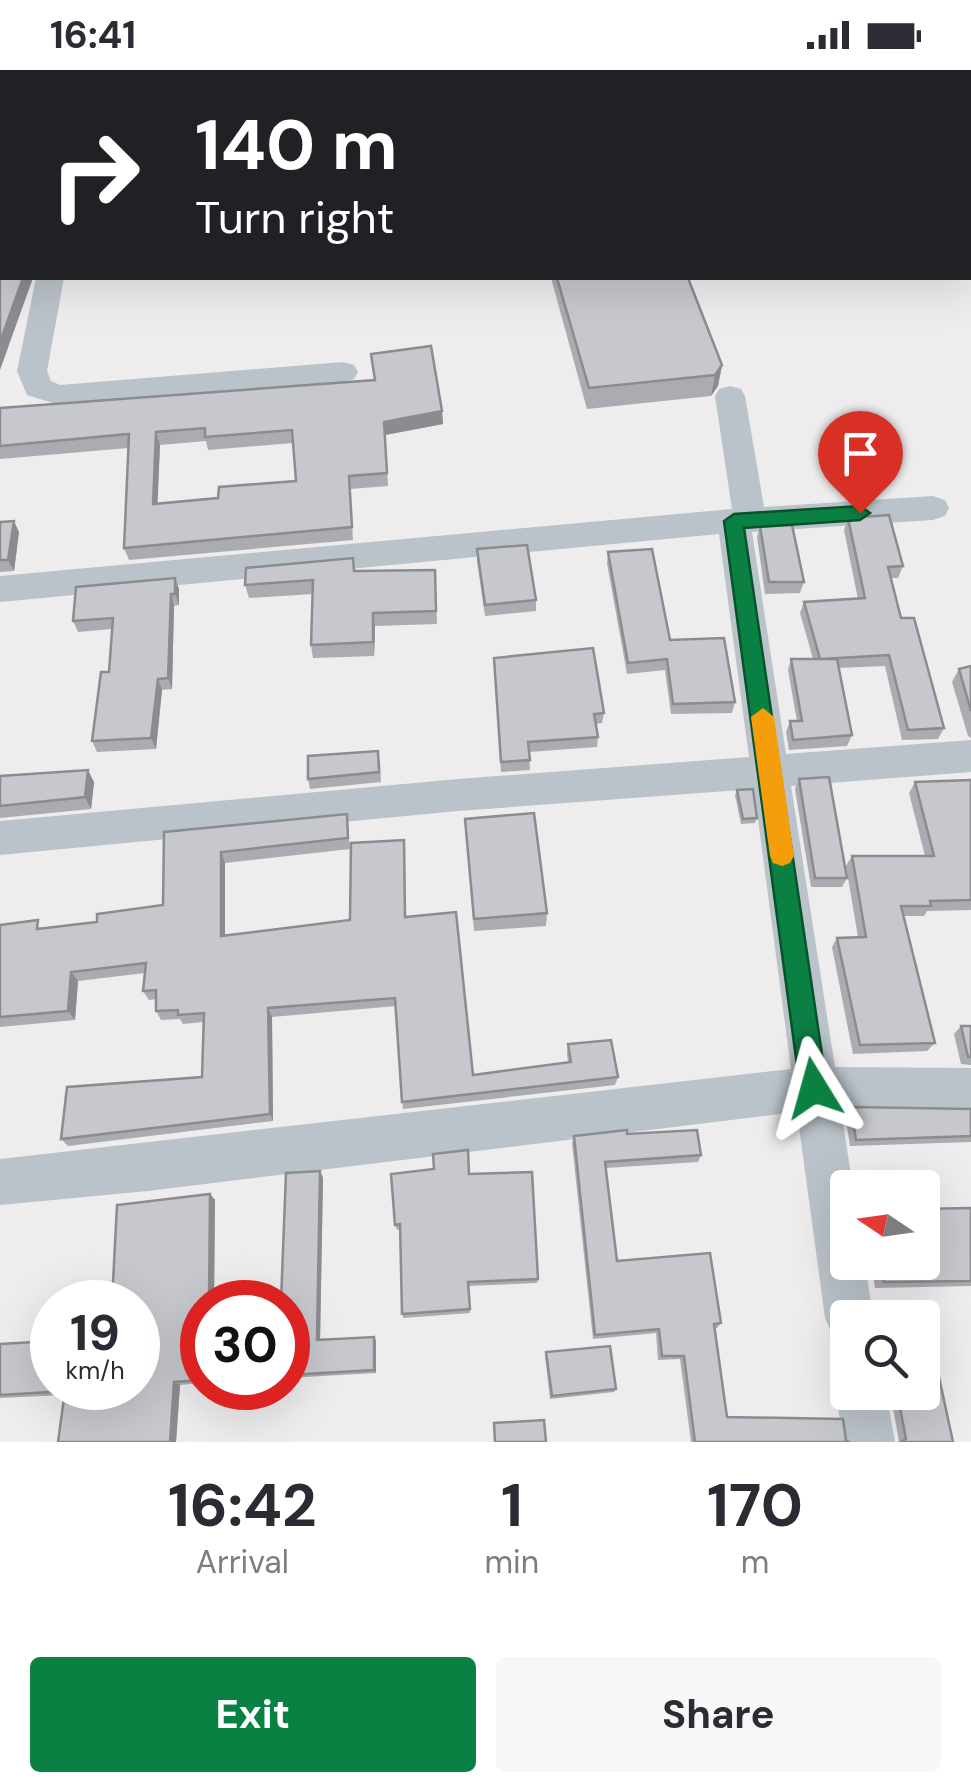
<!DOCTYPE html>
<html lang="en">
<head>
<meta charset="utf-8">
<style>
	:root { --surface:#fff; --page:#f7f7f7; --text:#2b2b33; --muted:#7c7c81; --accent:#0b8043 }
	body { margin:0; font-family:"DM Sans",sans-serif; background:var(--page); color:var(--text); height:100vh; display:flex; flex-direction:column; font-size:38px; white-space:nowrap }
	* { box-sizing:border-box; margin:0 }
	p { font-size:32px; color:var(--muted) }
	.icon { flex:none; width:55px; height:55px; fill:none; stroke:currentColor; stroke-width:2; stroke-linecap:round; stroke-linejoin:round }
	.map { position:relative; height:1372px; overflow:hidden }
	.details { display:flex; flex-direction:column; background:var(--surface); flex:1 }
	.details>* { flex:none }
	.banner { position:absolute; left:0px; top:0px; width:972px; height:210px; box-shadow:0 10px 40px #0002; background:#202124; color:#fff; overflow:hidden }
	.needle { width:65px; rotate:283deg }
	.tools { position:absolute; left:830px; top:1100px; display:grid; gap:20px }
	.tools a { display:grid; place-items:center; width:110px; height:110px; border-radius:10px; background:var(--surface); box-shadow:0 10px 40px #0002; font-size:50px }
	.speed { position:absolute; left:30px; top:1210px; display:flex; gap:20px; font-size:50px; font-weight:700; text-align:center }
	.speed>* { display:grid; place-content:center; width:130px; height:130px; border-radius:50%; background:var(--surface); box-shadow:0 10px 40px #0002; line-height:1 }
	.speed small { font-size:25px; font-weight:400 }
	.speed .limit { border:15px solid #d22; background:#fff; color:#111 }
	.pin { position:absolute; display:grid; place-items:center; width:85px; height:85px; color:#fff; margin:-102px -42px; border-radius:50% 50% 50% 0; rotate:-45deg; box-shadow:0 0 10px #0007 }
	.pin .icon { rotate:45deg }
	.me { position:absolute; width:110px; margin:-55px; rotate:352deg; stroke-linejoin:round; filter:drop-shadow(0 0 8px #0008) }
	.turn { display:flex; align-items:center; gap:35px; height:210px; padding:0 30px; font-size:45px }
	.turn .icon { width:130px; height:130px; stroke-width:2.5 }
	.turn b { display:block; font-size:70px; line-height:85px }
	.eta { display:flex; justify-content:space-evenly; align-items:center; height:170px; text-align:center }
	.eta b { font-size:60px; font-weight:700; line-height:70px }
	.action { display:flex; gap:20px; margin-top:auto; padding:20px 30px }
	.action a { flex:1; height:115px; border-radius:10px; background:var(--accent); color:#fff; font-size:40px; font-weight:700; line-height:115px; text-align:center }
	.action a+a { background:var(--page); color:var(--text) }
	.status { display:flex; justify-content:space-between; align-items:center; height:70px; padding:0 50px; background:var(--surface); direction:ltr }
	.status svg { height:28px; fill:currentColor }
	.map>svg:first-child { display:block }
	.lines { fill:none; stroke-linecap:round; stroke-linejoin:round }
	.minor { fill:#bbc3ca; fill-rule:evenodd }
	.major { fill:#adbac9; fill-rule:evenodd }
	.wall { fill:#aaacb1; fill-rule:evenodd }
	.shaded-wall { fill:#8b8c90 }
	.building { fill:#c6c8ce; stroke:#8b8c90; stroke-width:2.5; fill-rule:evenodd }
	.route { fill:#0b8043; stroke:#07532c; stroke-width:2.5 }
	.slow { fill:#f59e0b }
</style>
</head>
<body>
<div class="status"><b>16:41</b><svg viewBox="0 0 49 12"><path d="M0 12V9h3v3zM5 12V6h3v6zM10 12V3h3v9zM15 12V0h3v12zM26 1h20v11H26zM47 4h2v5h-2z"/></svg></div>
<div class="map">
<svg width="971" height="1372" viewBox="0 0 971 1372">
	<rect width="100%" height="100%" fill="#eeecec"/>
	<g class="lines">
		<g class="minor">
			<rect x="970" y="159" width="1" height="17"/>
			<path d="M36 208H64L47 301 51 311 60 315 343 292 354 295 358 302 354 309 343 312 59 335 27 325 17 301Z"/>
			<path d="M730 316 741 319 745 326 764 437 933 426 945 430 949 438 945 446 933 450 752 462 786 684 971 670V702L791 716 835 997 971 998V1042L841 1040 853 1118H848V1192H865L873 1248H848V1272L832 1265 825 1248 797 1042 148 1121 0 1135V1089L791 999 754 719 458 741 0 785V751L458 709 749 687 719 464 0 532V506L732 439 715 326 719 319Z"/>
			<path d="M848 1303V1322H886L895 1372H843L836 1322Z"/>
		</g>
		<rect class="major" x="0" y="88" width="2" height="20"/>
	</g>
	<g class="wall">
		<path d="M453 0H619V2H454Z"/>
		<path d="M551 208H688L722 295 718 316 711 326 587 339Z"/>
		<path d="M0 338 442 341 443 354 385 365 388 416 350 419 353 470 129 490 124 478 128 378 0 389ZM206 371 208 380 293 373 296 411 218 428 157 434 160 375Z"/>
		<path d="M848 448 903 496 898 508H891L901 548 944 658 938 669 902 670 885 596 838 598 852 665 847 676 789 680 786 662 790 651H797L788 600 791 589H813L800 543 804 532 858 529 844 460Z"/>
		<path d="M0 452 19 462 14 501 0 502Z"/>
		<path d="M760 456 804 512 800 523 765 524 757 467Z"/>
		<path d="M477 479 536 530V541L485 546 477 491Z"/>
		<path d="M608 482 670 570 735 632 732 643 671 644 665 600 627 604 607 493Z"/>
		<path d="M353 488 355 501 435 500 437 554 375 556 374 586 313 588 311 575 313 524 249 528 245 515Z"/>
		<path d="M175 508 179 519V535L174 536 172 619 162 620 156 679 97 682 92 671 109 602 112 559 78 562 73 551Z"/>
		<path d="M494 588 604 643 602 653 596 654 598 667 597 677 529 682 530 700 501 702Z"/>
		<path d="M971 596V668L968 666 952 612 959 599Z"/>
		<path d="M380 691 381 712 310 719 308 709Z"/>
		<path d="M0 706 94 712 91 739 0 748Z"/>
		<path d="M799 709 847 808 842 817H811L795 719Z"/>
		<path d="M971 710V840L927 841 924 846H904L935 973 927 981 853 984 832 877 837 868 858 867 846 796 852 786H925L909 723 915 712Z"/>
		<path d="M737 720 757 748 755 753 741 754 735 725Z"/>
		<path d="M347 744 350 779 225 793V865L350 850 404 770 406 847 473 1005 568 992 567 983 568 974 618 1007 615 1015 403 1039 396 936 272 947 273 1051 68 1076 61 1069 202 1007 203 952 183 954 180 949 161 950 156 941V929L149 930 143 921 145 903 78 911 75 950 0 957V855L44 859 97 852 163 835 164 762Z"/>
		<path d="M465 749 547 843 546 856 474 861Z"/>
		<path d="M961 956H971V995L961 994 954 964Z"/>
		<path d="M851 1037 971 1039V1072L850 1076 845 1044Z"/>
		<path d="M627 1064 701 1085 698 1092 606 1098 617 1191 721 1253 717 1258H714L727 1347 849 1372H691L680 1289 658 1290 656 1263 593 1269 572 1073 574 1066Z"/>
		<path d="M320 1101 323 1108 320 1269 374 1267 376 1271V1303L288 1308V1232Z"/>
		<path d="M469 1104 538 1209 537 1213 468 1216 470 1243 403 1248 400 1159 397 1160 395 1155Z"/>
		<path d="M210 1124 215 1130 214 1232H202V1313L180 1315 176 1372H58L64 1325 0 1328V1274L138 1318Z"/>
		<path d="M971 1138V1216L875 1218 871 1192H922Z"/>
		<path d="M546 1282 616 1319 614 1322 550 1329 545 1285Z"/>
		<path d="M890 1322H922L953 1372H897L899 1371Z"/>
	</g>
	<g class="shaded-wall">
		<path d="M23 208H33L0 300V272Z"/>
		<path d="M722 295 718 316 711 326 715 305Z"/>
		<path d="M442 341 443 354 385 365 388 416 384 352Z"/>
		<path d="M156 362 160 375 157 447 153 434Z"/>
		<path d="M14 451 19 462 14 501 8 490Z"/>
		<path d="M175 508 179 519V535L175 524Z"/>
		<path d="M171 524 174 536 172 619 168 608Z"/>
		<path d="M373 543 375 556 374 586 373 572Z"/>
		<path d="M158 609 162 620 156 679 151 668Z"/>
		<path d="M88 700 94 712 91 739 85 727Z"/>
		<path d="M221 782 225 793V875L221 866Z"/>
		<path d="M71 902 78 911 75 950 68 941Z"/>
		<path d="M268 938 272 947 273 1051 270 1044Z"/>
		<path d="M320 1101 323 1108 320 1273 317 1270Z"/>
		<path d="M210 1124 215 1130 214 1232H209Z"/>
		<path d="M374 1267 376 1271V1303L374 1300Z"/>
		<path d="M174 1312 180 1315 176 1372H170Z"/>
	</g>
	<g class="building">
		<rect x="16" y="0" width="283" height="2"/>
		<path d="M0 117H2V208H23L0 272Z"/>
		<path d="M557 208H688L722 295 715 305 589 318Z"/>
		<path d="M431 276 442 341 384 352 387 403 349 406 352 457 124 478 129 364 0 376V338L375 310 371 284ZM205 358V367L292 360 296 411 219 417 218 428 153 434 156 362Z"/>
		<path d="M889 445 903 496 888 497 901 548H914L944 658 908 660 889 585 821 589H837L852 665 793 670 790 651H802L791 589H820L804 532 865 528 848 448Z"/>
		<path d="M14 451 8 490H0V452Z"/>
		<path d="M792 455 804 512H769L760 456Z"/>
		<path d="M527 475 536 530 485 535 477 479Z"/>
		<path d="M652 479 670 570 724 568 735 632 673 634 667 589 628 593 608 482Z"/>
		<path d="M353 488 354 501 435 500 436 541 373 543V572L311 575 313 510 245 515 246 498Z"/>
		<path d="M175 508V524H171L168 608 158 609 151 668 92 671 101 602H109L113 548 73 551 76 517Z"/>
		<path d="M593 578 604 643 594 644 598 667 528 672 530 690 501 692 494 588Z"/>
		<path d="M971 596V641L959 599Z"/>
		<path d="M378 681 379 702 308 709V686Z"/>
		<path d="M88 700 85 727 0 736V706Z"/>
		<path d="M829 707 847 808H815L799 709Z"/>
		<path d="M971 710V830L930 831 931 836H901L935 973 860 975 837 868 866 867 852 786H934L915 712Z"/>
		<path d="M753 719 757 748 743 749 737 720Z"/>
		<path d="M534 743 547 843 474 849 465 749Z"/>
		<path d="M347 744 348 768 221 782V866L350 850 351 773 404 770 405 847 456 842 473 1005 571 992 568 974 611 970 618 1007 402 1032 395 928 268 938 270 1044 61 1069 67 1017 202 1007 204 943 178 945V940L156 941V920L143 921 146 893 71 902 68 941 0 947V855L38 850 37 859 97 852V844L163 835 164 762Z"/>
		<path d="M961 956H971V987H968Z"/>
		<path d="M851 1037 971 1039V1066L856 1070Z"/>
		<path d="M627 1060V1064L697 1060 701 1085 605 1092 617 1191 710 1183 721 1253 714 1254 727 1347 843 1349 846 1370 849 1372H695L684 1286H662L659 1259 595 1265 574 1066Z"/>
		<path d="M468 1080 469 1104 532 1102 538 1209 468 1212 470 1239 402 1244 400 1154 395 1155 391 1104 434 1099 433 1084Z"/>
		<path d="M320 1101 317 1270 374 1267V1300L288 1305V1232H281L286 1103Z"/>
		<path d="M210 1124 209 1232H202V1310L174 1312 170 1372H58L65 1321 0 1325V1274L52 1271V1318H138V1232H112L117 1135Z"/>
		<path d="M971 1138V1211L884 1212 881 1192H922V1139Z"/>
		<path d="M610 1276 616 1319 552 1326 546 1282Z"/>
		<path d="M939 1307 953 1372H901L906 1369 897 1322H922V1308Z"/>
		<path d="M544 1350 546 1372H495L494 1353Z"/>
	</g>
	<path class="route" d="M860 436 870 443 860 450 744 458 827 1018 823 1027 814 1031 804 1027 800 1018 724 451 734 444Z"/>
	<path class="slow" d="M763 638 774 647 794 786 790 793 782 796 773 793 770 786 751 647Z"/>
</svg>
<div class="tools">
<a><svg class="needle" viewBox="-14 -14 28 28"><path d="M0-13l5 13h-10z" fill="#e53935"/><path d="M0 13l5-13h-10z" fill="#7c7c81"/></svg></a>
<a><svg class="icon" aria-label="search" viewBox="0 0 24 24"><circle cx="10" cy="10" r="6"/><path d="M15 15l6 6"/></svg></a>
</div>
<div class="speed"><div>19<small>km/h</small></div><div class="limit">30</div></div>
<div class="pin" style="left:860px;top:443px;background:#d93025"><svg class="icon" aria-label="arrive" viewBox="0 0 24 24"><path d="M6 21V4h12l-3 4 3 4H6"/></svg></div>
<svg class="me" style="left:814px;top:1018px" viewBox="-20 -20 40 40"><path d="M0-17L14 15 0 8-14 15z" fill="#0b8043" stroke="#fff" stroke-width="4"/></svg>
<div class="banner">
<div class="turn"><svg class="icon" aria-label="right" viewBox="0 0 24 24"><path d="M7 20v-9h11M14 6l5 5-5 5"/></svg><div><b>140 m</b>Turn right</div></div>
</div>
</div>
<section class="details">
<div class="eta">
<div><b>16:42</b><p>Arrival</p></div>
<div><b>1</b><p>min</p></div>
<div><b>170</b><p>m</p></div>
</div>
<div class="action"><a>Exit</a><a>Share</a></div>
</section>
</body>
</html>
